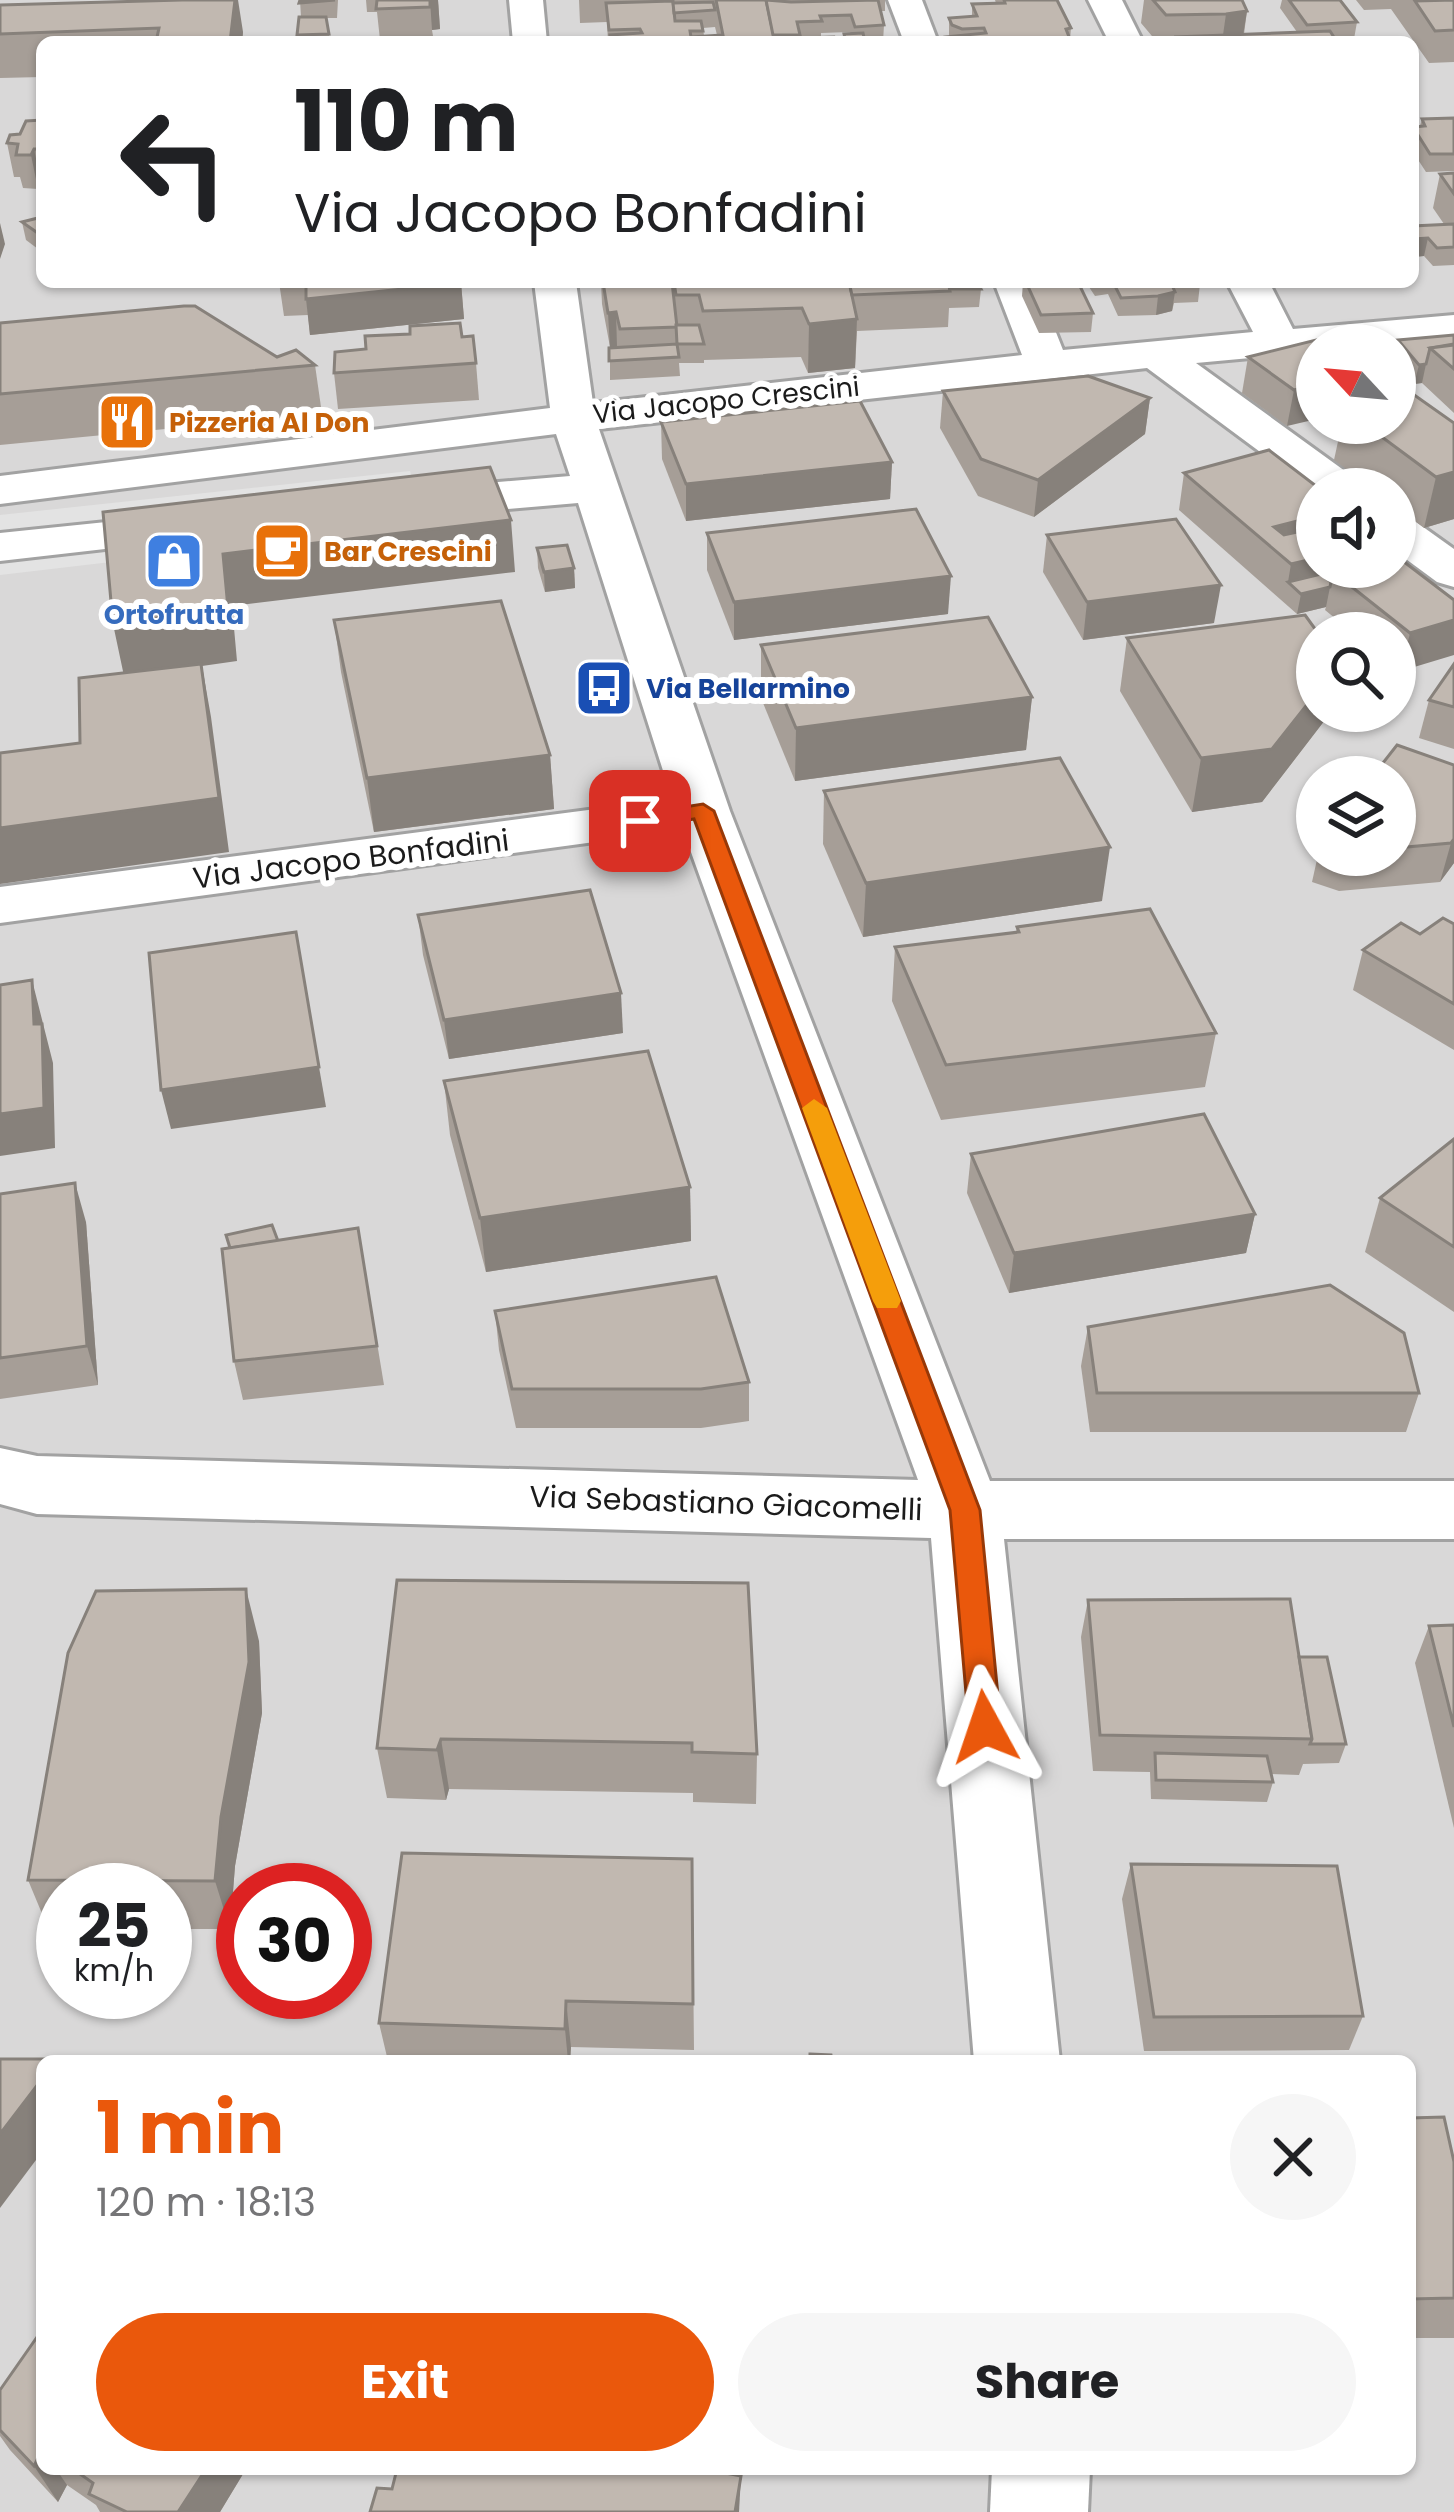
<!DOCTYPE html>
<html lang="en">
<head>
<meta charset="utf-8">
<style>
	:root { --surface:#fff; --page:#f6f6f6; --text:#202124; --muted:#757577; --accent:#ea580c }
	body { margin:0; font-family:Poppins,sans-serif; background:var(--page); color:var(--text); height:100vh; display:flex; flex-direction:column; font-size:45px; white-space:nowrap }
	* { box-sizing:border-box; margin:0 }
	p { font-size:39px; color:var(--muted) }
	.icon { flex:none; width:66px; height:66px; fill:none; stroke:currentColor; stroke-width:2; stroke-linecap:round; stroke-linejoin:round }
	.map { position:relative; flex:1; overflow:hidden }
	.side { position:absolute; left:36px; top:2055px; width:1380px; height:420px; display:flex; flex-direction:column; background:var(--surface); border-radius:18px; box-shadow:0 3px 9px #0004 }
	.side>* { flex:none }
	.banner { position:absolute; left:36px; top:36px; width:1383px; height:252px; border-radius:18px; box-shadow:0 3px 9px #0004; background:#fff; color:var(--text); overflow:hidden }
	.needle { width:78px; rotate:296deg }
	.controls { position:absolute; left:1296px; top:324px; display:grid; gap:24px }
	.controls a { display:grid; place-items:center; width:120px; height:120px; border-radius:50%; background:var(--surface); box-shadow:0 3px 9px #0004; font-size:60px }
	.speed { position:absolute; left:36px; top:1863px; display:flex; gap:24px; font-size:60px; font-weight:700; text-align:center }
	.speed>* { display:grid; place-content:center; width:156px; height:156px; border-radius:50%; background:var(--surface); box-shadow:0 3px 9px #0004; line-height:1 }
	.speed small { font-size:30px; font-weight:400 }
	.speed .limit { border:18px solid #d22; background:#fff; color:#111 }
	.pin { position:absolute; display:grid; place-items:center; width:102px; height:102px; color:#fff; margin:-51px; border-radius:24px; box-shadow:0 6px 18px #0006 }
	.me { position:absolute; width:132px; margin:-66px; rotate:355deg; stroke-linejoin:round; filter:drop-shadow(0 0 9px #0008) }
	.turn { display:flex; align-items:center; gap:42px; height:252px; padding:0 60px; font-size:54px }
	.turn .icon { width:156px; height:156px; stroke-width:2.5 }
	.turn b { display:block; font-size:84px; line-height:102px }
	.round { display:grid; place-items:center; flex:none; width:126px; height:126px; border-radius:63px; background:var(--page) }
	.summary { display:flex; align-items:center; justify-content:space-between; height:204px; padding:0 60px }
	h1 { font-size:72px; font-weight:700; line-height:90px; color:var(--accent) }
	.button { display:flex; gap:24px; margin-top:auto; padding:24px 60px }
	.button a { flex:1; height:138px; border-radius:72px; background:var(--accent); color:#fff; font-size:48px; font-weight:700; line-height:138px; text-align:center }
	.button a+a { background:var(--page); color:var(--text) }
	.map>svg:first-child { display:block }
	.residential { fill:#d9d8d8; fill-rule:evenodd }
	.parking { fill:#e3e3e3 }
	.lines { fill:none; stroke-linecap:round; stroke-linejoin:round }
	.minor-casing { stroke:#a2a2a2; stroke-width:6 }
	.minor { fill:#fff; fill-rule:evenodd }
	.wall { fill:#a69e97; fill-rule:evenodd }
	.shaded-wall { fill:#87817b }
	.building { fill:#c1b8b0; stroke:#87817b; stroke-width:3 }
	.route { fill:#ea580c; stroke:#983908; stroke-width:3 }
	.slow { fill:#f59e0b }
	.labels { text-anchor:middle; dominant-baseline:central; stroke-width:12; stroke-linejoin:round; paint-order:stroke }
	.far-street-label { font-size:27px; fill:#1b1b1b; stroke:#fff }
	.far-food-label { font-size:27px; font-weight:bold; fill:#c56008; stroke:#fff; text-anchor:start }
	.far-shop-label { font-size:27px; font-weight:bold; fill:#366cbe; stroke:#fff }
	.far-transit-label { font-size:27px; font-weight:bold; fill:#164399; stroke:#fff; text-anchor:start }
	.street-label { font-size:30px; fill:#1b1b1b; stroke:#fff }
</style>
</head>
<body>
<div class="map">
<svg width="1454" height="2512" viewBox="0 0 1454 2512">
	<rect width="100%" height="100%" fill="#ede9e0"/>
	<path class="residential" d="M0 0H1454V2512H0ZM42 42H1413V282H42ZM1317 345H1395V423H1317ZM1317 489H1395V567H1317ZM1317 633H1395V711H1317ZM1317 777H1395V855H1317ZM63 1890H165V1992H63ZM243 1890H345V1992H243ZM42 2061H1410V2469H42Z"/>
	<path class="parking" d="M410 471 425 525 0 575V515Z"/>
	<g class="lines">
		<defs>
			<g id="minor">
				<path d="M509 0H543L547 42H513Z"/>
				<path d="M888 0H922L938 42H904Z"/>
				<path d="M1088 0H1122L1143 42H1109Z"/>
				<path d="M534 282H576L593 403 1022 355 994 282H1036L1063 350 1253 332 1227 282H1269L1293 329 1454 315V341L1317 345V352L1196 363 1356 479 1363 489H1317V494L1147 368 599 429 730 811 990 1481H1454V1539H1004L1060 2061H974L931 1538 37 1514 0 1504V1448L37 1456 918 1480 683 830 0 923V887L672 799 578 503 415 517 398 513 392 503 398 493 415 489 570 476 556 434 0 504V476L550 408Z"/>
				<path d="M193 513 210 517 217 527 210 537 0 561V533Z"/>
				<path d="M1395 515 1412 519 1454 549V587L1437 582 1395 551Z"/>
				<path d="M992 2469H1090L1088 2512H990Z"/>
			</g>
		</defs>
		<use href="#minor" class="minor-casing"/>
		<use href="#minor" class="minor"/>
	</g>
	<g class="wall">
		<path d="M300 0H338L337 18H327L330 42H298L297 35 301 17Z"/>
		<path d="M366 0H438L440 29 432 30 434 42 380 40 377 12H367Z"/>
		<path d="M579 0H885V11H881L884 25 883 42H843L844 34 851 33 850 32 821 33V37L800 38V42H608L607 22 580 23ZM715 27 717 35 704 36 703 28Z"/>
		<path d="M995 0H1057L1071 28 1070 39 949 37V18L972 16V4L996 3Z"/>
		<path d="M1144 0H1242L1247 11 1244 34 1297 32 1280 8 1282 0H1340L1357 22 1354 39 1336 40 1337 42H1157L1141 23Z"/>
		<path d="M1356 0H1454V62L1429 63 1391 9 1364 10Z"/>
		<path d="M0 5 243 32 242 42H42V77L0 78Z"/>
		<path d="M1454 118V171L1426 172 1413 152V127L1420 126 1422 119Z"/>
		<path d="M42 120V183L38 189 23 188 20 177H14L7 143Z"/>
		<path d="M1454 173V265L1433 266 1424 256 1413 257V226L1444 224 1433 208 1440 174Z"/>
		<path d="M42 217V252L26 240 22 222Z"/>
		<path d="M279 282H461L464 319 310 335 308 315 284 316Z"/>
		<path d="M601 282H977L981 289 979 307 949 308 948 327 857 331 855 368 808 373 801 357 704 360V363H679L680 376 610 380V347L602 304Z"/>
		<path d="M1023 282 1093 313 1091 332 1039 333 1022 296Z"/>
		<path d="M1090 282H1200V284L1198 302 1174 303 1172 311 1156 315 1118 316 1108 294 1095 296 1089 287Z"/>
		<path d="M0 323 277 357 315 365 322 414 0 445Z"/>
		<path d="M1340 334 1287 426 1242 393 1248 357Z"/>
		<path d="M1454 335V413L1422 383 1414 384 1395 360 1398 340Z"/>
		<path d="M462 337 476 363 479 400 338 409 334 373 366 349Z"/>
		<path d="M943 391 1150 398 1145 434 1034 517 978 496 940 428Z"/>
		<path d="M661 422 892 462 890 499 686 521 662 459Z"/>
		<path d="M1342 423H1454V519L1424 528 1395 506V489H1373L1334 460Z"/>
		<path d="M1184 473 1317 567H1322L1321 574 1331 582 1333 572 1454 600 1401 671 1395 667V633H1353L1325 610 1326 607 1297 614 1179 510Z"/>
		<path d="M707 533 948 614 734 640 707 570Z"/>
		<path d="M1047 535 1214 623 1083 640 1043 572Z"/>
		<path d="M537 548 574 568 575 588 545 592 538 568Z"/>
		<path d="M334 620 550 755 554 809 374 832 341 672Z"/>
		<path d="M1127 638 1328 716 1262 802 1192 812 1120 691Z"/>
		<path d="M761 645 1032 697 1026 750 795 781 761 698Z"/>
		<path d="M1454 664V749L1419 738 1429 700Z"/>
		<path d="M1454 765V863L1440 882 1339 891 1312 882 1318 855H1395V777Z"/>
		<path d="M824 791 1102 901 863 937 823 844Z"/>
		<path d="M418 915 623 1033 449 1059 423 955Z"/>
		<path d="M1454 924V1050L1353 990 1363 950Z"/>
		<path d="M1017 927 1216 1033 1205 1087 941 1120 892 1001 895 947 1016 932Z"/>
		<path d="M444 1081 690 1187 691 1241 486 1272 450 1135Z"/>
		<path d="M1454 1139V1312L1365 1252 1380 1198Z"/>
		<path d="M971 1154 1255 1214 1246 1253 1009 1293 967 1193Z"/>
		<path d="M0 1194 86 1222 98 1385 0 1399Z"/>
		<path d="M358 1228 384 1385 243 1400 234 1361 278 1241Z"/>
		<path d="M495 1311 749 1382V1421L701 1428H516L499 1350Z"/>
		<path d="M1088 1327 1419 1393 1406 1432H1090L1081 1366Z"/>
		<path d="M397 1580 757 1754 756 1804 693 1802V1793L449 1789 446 1800 387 1798 377 1748Z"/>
		<path d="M1088 1600 1299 1657 1346 1744 1339 1763 1303 1764 1299 1775 1271 1774 1273 1782 1267 1802 1151 1799 1150 1772 1093 1771 1081 1637Z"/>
		<path d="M1454 1625V1828L1415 1663 1429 1626Z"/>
		<path d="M259 1641 262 1713 235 1866 230 1929H165V1890H63V1929L48 1928 28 1880Z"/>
		<path d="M692 1859 694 2050 571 2047 570 2061H388L379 2023Z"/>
		<path d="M1131 1864 1363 2016 1349 2050 1144 2051 1122 1899Z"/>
		<path d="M1410 2118 1454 2162V2338H1410Z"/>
		<path d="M0 2390 42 2469H246L220 2512H100L96 2505 67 2485 58 2502 10 2450 0 2436Z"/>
	</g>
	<g class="shaded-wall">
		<path d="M235 0H238L243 32 242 42H230Z"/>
		<path d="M430 0H438L440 29 432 30Z"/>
		<path d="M1247 11 1242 42H1222L1226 14Z"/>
		<path d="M34 149 41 183 38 189 31 155Z"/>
		<path d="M0 223 5 244 0 259Z"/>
		<path d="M1428 238 1424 256 1413 257V239Z"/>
		<path d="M461 283 464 319 310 335 306 299Z"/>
		<path d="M1175 292 1172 311 1156 315 1158 296Z"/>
		<path d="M616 312 617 347 610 348 608 313Z"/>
		<path d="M857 319 855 368 808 373 809 324Z"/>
		<path d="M1426 364 1422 383 1414 384 1419 365Z"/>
		<path d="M1317 384V419L1287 426 1294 390Z"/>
		<path d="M1150 398 1145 434 1034 517 1038 480Z"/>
		<path d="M892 462 890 499 686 521V484Z"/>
		<path d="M1454 472V519L1424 528 1436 477Z"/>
		<path d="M1317 516V551L1285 560 1274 527Z"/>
		<path d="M511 520 515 572 232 606 237 661 202 666 211 717 229 852 0 884V828L219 798 124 676 113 624 223 554Z"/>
		<path d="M1317 558V567H1322L1318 590 1330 587 1326 607 1297 614 1301 594 1288 582 1291 564Z"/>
		<path d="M574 568 575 588 545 592 544 572Z"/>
		<path d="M951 576 948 614 734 640V602Z"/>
		<path d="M1221 585 1214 623 1083 640 1087 602Z"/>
		<path d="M1454 620V655L1401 671 1410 633Z"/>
		<path d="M1317 692V711H1329L1328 716 1262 802 1192 812 1201 758Z"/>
		<path d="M1032 697 1026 750 795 781 796 728Z"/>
		<path d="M550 755 554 809 374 832 367 778Z"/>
		<path d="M1454 839V863L1440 882 1451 843Z"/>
		<path d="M1110 847 1102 901 863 937 866 883Z"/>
		<path d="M32 980 53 1063 55 1148 0 1156V1114L34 1024Z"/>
		<path d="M621 993 623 1033 449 1059 444 1020Z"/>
		<path d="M319 1067 326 1107 171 1129 161 1090Z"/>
		<path d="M75 1183 86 1222 98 1385 87 1346Z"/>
		<path d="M690 1187 691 1241 486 1272 480 1218Z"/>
		<path d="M1255 1214 1246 1253 1009 1293 1014 1253Z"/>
		<path d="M246 1589 259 1641 262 1713 235 1866 230 1929 215 1881Z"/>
		<path d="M441 1739 449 1789 446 1800 437 1750Z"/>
		<path d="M566 2001 571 2047 570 2061H568L565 2029Z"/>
		<path d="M42 2079V2152L0 2208V2134Z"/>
		<path d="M42 2450V2469H56L67 2485 58 2502 34 2466Z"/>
		<path d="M206 2469H246L220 2512H178Z"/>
		<path d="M741 2476 739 2512H735Z"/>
	</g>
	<g class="building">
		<path d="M182 0H235L230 42H156L159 28 0 34V5Z"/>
		<path d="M300 0H335L299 3Z"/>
		<path d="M377 0H430V7L376 9Z"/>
		<path d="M716 0H766L775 42H611L610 35 642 33 640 29 609 30 606 3 673 1 675 21H701L703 31H690L691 37 723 35Z"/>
		<path d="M766 0 791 2 878 0 884 25 855 27 851 15 820 16 822 21 797 22 800 35H773Z"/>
		<path d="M1004 0H1057L1071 28 1066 29 1071 42H946L945 37 986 33 984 28 962 29 952 25 949 18 977 16 972 4 1005 3Z"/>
		<path d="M1153 0H1242L1247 11 1226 14 1166 15Z"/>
		<path d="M1289 0H1340L1357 22 1307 25Z"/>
		<path d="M1454 0V30L1435 31 1415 1Z"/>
		<path d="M713 2 715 10 674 13 673 3Z"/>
		<path d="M299 17H326L329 34 297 35Z"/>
		<path d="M1330 31 1337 42H1178L1176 37Z"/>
		<path d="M863 33 865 42H846L844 34Z"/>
		<path d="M834 37 836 42H804L802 38Z"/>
		<path d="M433 38 434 42H377V40Z"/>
		<path d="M1454 118V154H1430L1413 127 1425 126 1422 119Z"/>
		<path d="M42 120V149H34L31 155H16L18 144 7 143 10 135 20 134 26 121Z"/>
		<path d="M1454 173V194L1440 174Z"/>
		<path d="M42 217V236L22 222Z"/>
		<path d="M1454 224V247L1437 248 1428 238 1413 239V226Z"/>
		<path d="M306 282H461V283L306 299Z"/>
		<path d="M603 282H672L677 327 620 329 616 312 608 313Z"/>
		<path d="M674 282H849L857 319 809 324 802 308 703 311 699 295H676Z"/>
		<path d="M849 282H948L950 291 852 295Z"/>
		<path d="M948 282H977L981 289H950Z"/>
		<path d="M1026 282H1078L1093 313 1041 315Z"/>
		<path d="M1113 282H1200V284L1172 285 1175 292 1158 296 1121 298Z"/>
		<path d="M184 306H195L277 357 296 350 315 365 0 394V323Z"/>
		<path d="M460 323 462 337 473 336 476 363 334 373 335 352 366 349 365 336 410 334V326Z"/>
		<path d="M676 325H699L704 344H677Z"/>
		<path d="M1340 334 1356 345H1317V384L1294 390 1248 357Z"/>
		<path d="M1454 335V344L1430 348 1426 364 1419 365 1398 340Z"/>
		<path d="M677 344 679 357 609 361V348Z"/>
		<path d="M1454 345V369L1430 348Z"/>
		<path d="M1088 376 1150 398 1038 480 981 459 943 391Z"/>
		<path d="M1410 392 1454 423V472L1436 477 1363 423H1395V396Z"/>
		<path d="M860 401 892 462 686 484 661 422Z"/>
		<path d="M1269 450 1320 489H1317V516L1274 527 1284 535 1297 532 1317 550V558L1291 564 1184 473Z"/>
		<path d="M490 467 511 520 223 554 228 608 113 624 103 512Z"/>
		<path d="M916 509 951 576 734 602 707 533Z"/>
		<path d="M1176 519 1221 585 1087 602 1047 535Z"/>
		<path d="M567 545 574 568 544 572 537 548Z"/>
		<path d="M1395 555 1454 600V620L1410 633 1333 572 1350 567H1395Z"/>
		<path d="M1321 574 1331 582 1330 587 1301 594 1288 582Z"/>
		<path d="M501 601 550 755 367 778 334 620Z"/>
		<path d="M1305 615 1318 633 1317 692 1272 749 1201 758 1127 638Z"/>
		<path d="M988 617 1032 697 796 728 761 645Z"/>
		<path d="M201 664 219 798 0 828V753L80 743 79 678Z"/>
		<path d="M1454 664V707L1429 700Z"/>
		<path d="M1397 745 1454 765V839L1451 843 1395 848V777H1372Z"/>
		<path d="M1060 758 1110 847 866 883 824 791Z"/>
		<path d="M590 890 621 993 444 1020 418 915Z"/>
		<path d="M1150 909 1216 1033 946 1065 895 947 1019 932 1017 927Z"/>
		<path d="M1443 918 1454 924V1004L1363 950 1401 923 1420 934Z"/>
		<path d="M296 932 319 1067 161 1090 149 953Z"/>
		<path d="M32 980 34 1024H42L44 1108 0 1114V985Z"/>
		<path d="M648 1051 690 1187 480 1218 444 1081Z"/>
		<path d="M1204 1114 1255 1214 1014 1253 971 1154Z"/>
		<path d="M1454 1139V1247L1380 1198Z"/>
		<path d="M75 1183 87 1346 0 1358V1194Z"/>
		<path d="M272 1225 278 1241 230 1248 226 1235Z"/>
		<path d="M358 1228 377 1346 234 1361 222 1249Z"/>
		<path d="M716 1277 749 1382 701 1389H512L495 1311Z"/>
		<path d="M1330 1285 1404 1333 1419 1393H1097L1088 1327Z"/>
		<path d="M397 1580 748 1583 757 1754 692 1752V1743L441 1739 437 1750 377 1748Z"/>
		<path d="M246 1589 249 1662 221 1817 215 1881 28 1880 68 1653 96 1591Z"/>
		<path d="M1290 1599 1312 1739 1100 1735 1088 1600Z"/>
		<path d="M1454 1625V1727L1429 1626Z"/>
		<path d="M1299 1657H1327L1346 1744H1310L1312 1739Z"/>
		<path d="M1155 1753 1267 1756 1273 1782 1156 1780Z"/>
		<path d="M402 1853 692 1859 693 2004 566 2001 565 2029 379 2023Z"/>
		<path d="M1131 1864 1337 1866 1363 2016 1154 2017Z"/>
		<path d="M810 2054 831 2055 832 2061H810Z"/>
		<path d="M0 2059H57L42 2061V2079L0 2134Z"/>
		<path d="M1444 2117 1454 2162V2298L1410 2299V2118Z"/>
		<path d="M42 2330V2450L34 2466 0 2430V2390Z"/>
		<path d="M73 2469H206L178 2512H127L89 2494 93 2483Z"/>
		<path d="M397 2469H559L569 2472 570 2469H630L655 2473 657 2469H705L741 2476 735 2512H370L377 2488 392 2489Z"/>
	</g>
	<path class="route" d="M703 804 714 811 980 1510 1001 1727 997 1737 985 1741 974 1737 969 1727 950 1510 694 819 640 828 629 821 640 814Z"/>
	<path class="slow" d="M814 1099 827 1108 901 1301 897 1308H877L873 1301 802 1108Z"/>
	<defs>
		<symbol id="restaurant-square" viewBox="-11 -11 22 22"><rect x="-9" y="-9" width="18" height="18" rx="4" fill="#e8710a" stroke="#fff"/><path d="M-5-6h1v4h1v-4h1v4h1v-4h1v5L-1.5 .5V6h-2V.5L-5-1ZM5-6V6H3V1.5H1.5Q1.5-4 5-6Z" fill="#fff"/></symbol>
		<symbol id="cafe-square" viewBox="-11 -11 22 22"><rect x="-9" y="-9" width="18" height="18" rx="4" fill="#e8710a" stroke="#fff"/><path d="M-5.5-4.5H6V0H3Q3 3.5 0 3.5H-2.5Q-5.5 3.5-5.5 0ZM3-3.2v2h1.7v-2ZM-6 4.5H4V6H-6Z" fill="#fff"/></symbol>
		<symbol id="shop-square" viewBox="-11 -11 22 22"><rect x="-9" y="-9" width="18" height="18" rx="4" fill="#3f7fe0" stroke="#fff"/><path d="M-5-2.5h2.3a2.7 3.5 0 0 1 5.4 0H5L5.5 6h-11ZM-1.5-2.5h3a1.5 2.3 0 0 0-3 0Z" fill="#fff"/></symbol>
		<symbol id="bus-square" viewBox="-11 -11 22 22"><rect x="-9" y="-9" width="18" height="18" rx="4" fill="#1a4fb4" stroke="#fff"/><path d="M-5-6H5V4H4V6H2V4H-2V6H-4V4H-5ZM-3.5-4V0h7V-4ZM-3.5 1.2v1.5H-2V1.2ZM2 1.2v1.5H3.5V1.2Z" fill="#fff"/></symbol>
	</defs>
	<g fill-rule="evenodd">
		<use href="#restaurant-square" x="94" y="389" width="66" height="66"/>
		<use href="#cafe-square" x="249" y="518" width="66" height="66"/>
		<use href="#shop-square" x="141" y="528" width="66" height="66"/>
		<use href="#bus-square" x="571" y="655" width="66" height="66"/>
	</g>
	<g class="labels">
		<g class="far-street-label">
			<text transform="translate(726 400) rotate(-6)">Via Jacopo Crescini</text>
		</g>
		<g class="far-food-label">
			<text x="169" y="422">Pizzeria Al Don</text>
			<text x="324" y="551">Bar Crescini</text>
		</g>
		<g class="far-shop-label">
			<text x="174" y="614">Ortofrutta</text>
		</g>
		<g class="far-transit-label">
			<text x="646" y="688">Via Bellarmino</text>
		</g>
		<g class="street-label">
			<text transform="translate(351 859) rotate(-7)">Via Jacopo Bonfadini</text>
			<text transform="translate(726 1503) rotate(2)">Via Sebastiano Giacomelli</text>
		</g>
	</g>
</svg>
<div class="controls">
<a><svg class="needle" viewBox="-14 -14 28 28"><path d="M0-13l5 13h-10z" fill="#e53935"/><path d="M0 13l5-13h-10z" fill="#757577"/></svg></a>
<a><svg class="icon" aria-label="sound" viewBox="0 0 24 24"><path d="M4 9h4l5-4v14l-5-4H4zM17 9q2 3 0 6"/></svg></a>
<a><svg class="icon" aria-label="search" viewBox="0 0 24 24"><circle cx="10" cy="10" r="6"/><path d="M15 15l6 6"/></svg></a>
<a><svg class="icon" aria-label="layers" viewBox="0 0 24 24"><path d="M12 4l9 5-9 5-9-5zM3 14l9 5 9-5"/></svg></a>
</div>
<div class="speed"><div>25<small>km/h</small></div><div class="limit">30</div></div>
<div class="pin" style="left:640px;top:821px;background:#d93025"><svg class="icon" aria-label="arrive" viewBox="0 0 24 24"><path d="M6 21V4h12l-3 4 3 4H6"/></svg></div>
<svg class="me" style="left:985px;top:1727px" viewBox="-20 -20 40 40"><path d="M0-17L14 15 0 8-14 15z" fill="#ea580c" stroke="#fff" stroke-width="4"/></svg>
<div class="banner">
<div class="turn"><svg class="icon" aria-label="left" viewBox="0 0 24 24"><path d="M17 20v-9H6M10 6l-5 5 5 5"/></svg><div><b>110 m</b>Via Jacopo Bonfadini</div></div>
</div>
<section class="side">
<div class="summary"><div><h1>1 min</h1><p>120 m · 18:13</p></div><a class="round"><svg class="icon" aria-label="close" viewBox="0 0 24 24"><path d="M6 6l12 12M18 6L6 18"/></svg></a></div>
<div class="button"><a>Exit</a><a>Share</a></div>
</section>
</div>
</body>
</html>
